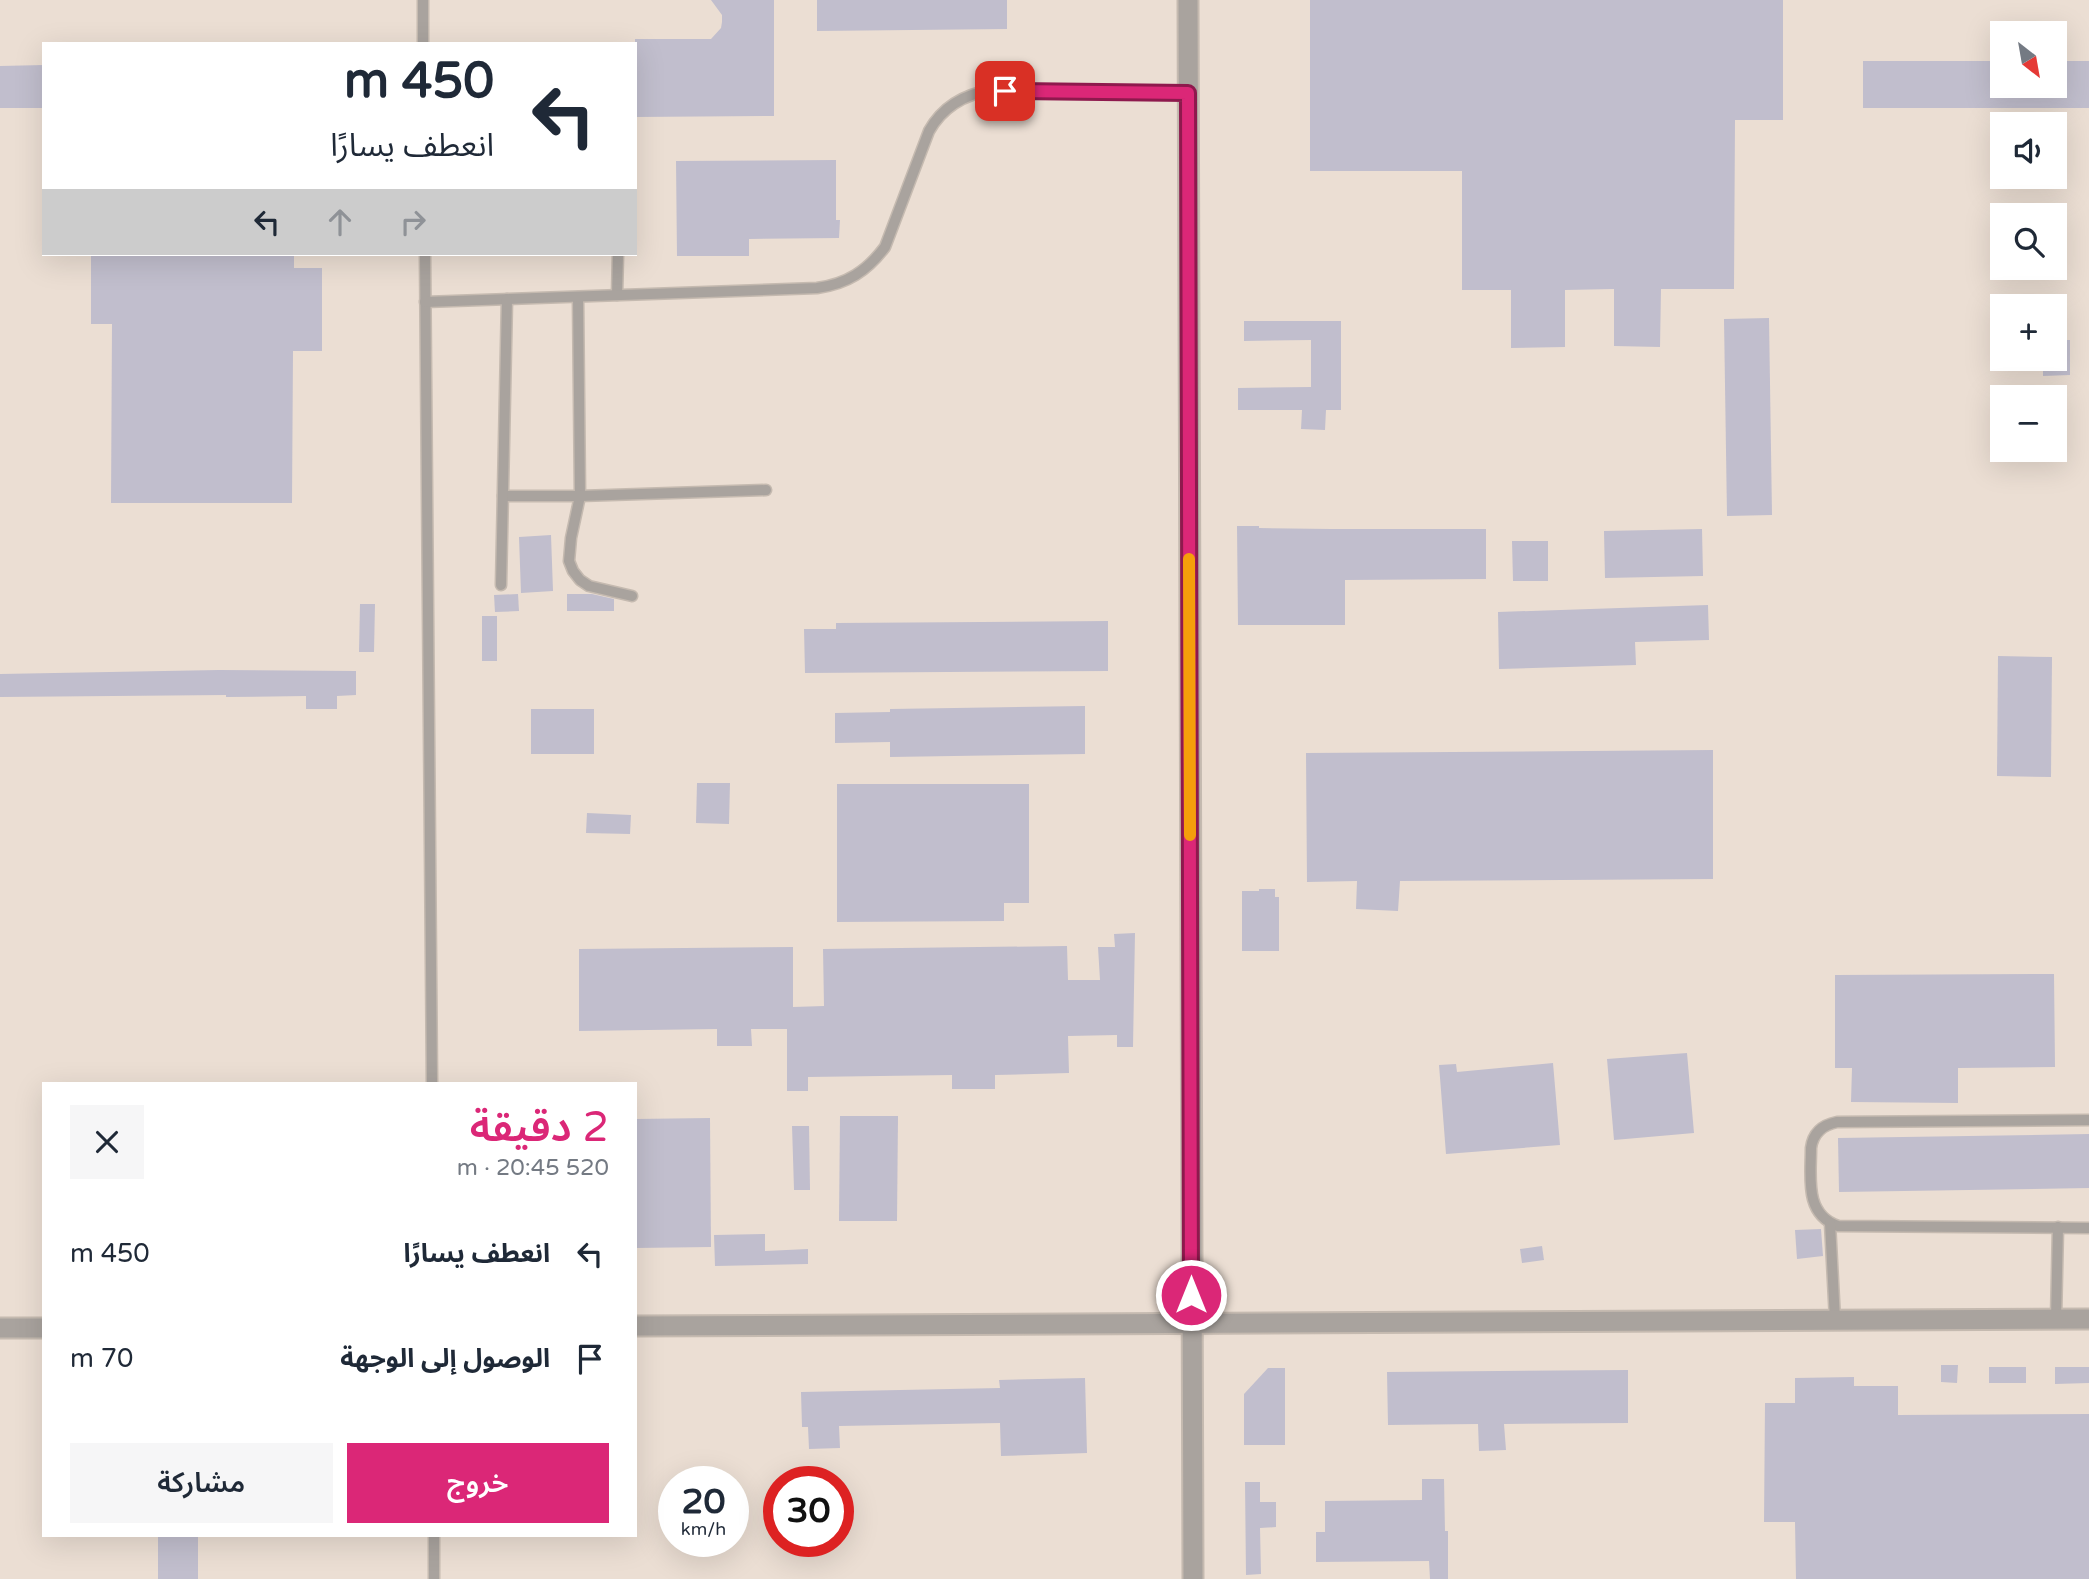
<!DOCTYPE html>
<html lang="ar">
<head>
<meta charset="utf-8">
<style>
	:root { --surface:#fff; --page:#f6f6f7; --text:#1f2937; --muted:#747a83; --accent:#db2777 }
	body { margin:0; font-family:"Varela Round","Noto Sans Arabic",sans-serif; background:var(--page); color:var(--text); direction:rtl; height:100vh; display:flex; flex-direction:column; font-size:26px; white-space:nowrap }
	* { box-sizing:border-box; margin:0 }
	p { font-size:23px; color:var(--muted) }
	.icon { flex:none; width:38px; height:38px; fill:none; stroke:currentColor; stroke-width:2; stroke-linecap:round; stroke-linejoin:round }
	.map { position:relative; flex:1; overflow:hidden; direction:ltr }
	.details { position:absolute; left:42px; top:1082px; width:595px; height:455px; display:flex; flex-direction:column; background:var(--surface); border-radius:0px; box-shadow:0 7px 28px #0002; direction:rtl }
	.details>* { flex:none }
	.guide { position:absolute; left:42px; top:42px; width:595px; height:214px; border-radius:0px; box-shadow:0 7px 28px #0002; direction:rtl; background:#fff; color:var(--text); overflow:hidden }
	.needle { width:46px; rotate:149deg }
	.tools { position:absolute; left:1990px; top:21px; display:grid; gap:14px }
	.tools a { display:grid; place-items:center; width:77px; height:77px; border-radius:0px; background:var(--surface); box-shadow:0 7px 28px #0002; font-size:35px }
	.speed { position:absolute; left:658px; top:1466px; display:flex; gap:14px; font-size:35px; font-weight:700; text-align:center }
	.speed>* { display:grid; place-content:center; width:91px; height:91px; border-radius:50%; background:var(--surface); box-shadow:0 7px 28px #0002; line-height:1 }
	.speed small { font-size:18px; font-weight:400 }
	.speed .limit { border:10px solid #d22; background:#fff; color:#111 }
	.pin { position:absolute; display:grid; place-items:center; width:60px; height:60px; color:#fff; margin:-30px; border-radius:14px; box-shadow:0 4px 10px #0006 }
	.me { position:absolute; width:77px; margin:-38px; rotate:0deg; stroke-linejoin:round; filter:drop-shadow(0 0 5px #0008) }
	.turn { display:flex; align-items:center; gap:24px; height:147px; padding:0 28px; font-size:32px }
	.turn .icon { width:91px; height:91px; stroke-width:2.5 }
	.turn b { display:block; font-size:49px; line-height:60px }
	.lanes { display:flex; align-items:center; height:66px; padding:0 28px; background:#0003; justify-content:center; gap:35px; direction:ltr }
	.lanes .off { opacity:.35 }
	.round { display:grid; place-items:center; flex:none; width:74px; height:74px; border-radius:0px; background:var(--page) }
	.head { display:flex; align-items:center; justify-content:space-between; height:119px; padding:0 28px }
	h1 { font-size:42px; font-weight:600; line-height:52px; color:var(--accent) }
	.action { display:flex; gap:14px; margin-top:auto; padding:14px 28px }
	.action a { flex:1; height:80px; border-radius:0px; background:var(--accent); color:#fff; font-size:28px; font-weight:600; line-height:80px; text-align:center }
	.action a+a { background:var(--page); color:var(--text) }
	ul { padding:0; list-style:none }
	li { display:flex; align-items:center; gap:21px; height:105px; padding:0 28px }
	li div { flex:1 }
	li b { display:block; font-size:26px }
	li em { font-style:normal }
	.map>svg:first-child { display:block }
	.building { fill:#c1becd }
	.lines { fill:none; stroke-linecap:round; stroke-linejoin:round }
	.service-casing { stroke:#c5bab0; stroke-width:13 }
	.minor-casing { stroke:#c5bab0; stroke-width:23 }
	.service { stroke:#a9a39e; stroke-width:10 }
	.minor { stroke:#a9a39e; stroke-width:19 }
	.route-casing { stroke:#8e194d; stroke-width:18 }
	.route { stroke:#db2777; stroke-width:12 }
	.slow { stroke:#f59e0b; stroke-width:12 }
</style>
</head>
<body>
<div class="map">
<svg width="2089" height="1579" viewBox="0 0 2089 1579">
	<rect width="100%" height="100%" fill="#ebded3"/>
	<g class="building">
		<path d="M711 0H774V116L635 117V39H711L721 28 722 22V15Z"/>
		<path d="M817 0H1007V29L817 31Z"/>
		<path d="M1310 0H1783V120H1735L1734 289H1661L1660 347 1614 346V289L1565 290V347L1511 348V290H1462V171H1310Z"/>
		<path d="M1863 61H2002V86H2054V61H2089V108H1863Z"/>
		<path d="M44 65V108H0V66Z"/>
		<path d="M836 160V220H840L839 238 749 239V256H677L676 161Z"/>
		<path d="M91 254H294V268H322V351H293L292 503H111L112 324H91Z"/>
		<path d="M1769 318 1772 515 1727 516 1724 319Z"/>
		<path d="M1244 321H1341V410H1326L1325 430 1301 429 1302 410H1238V388L1311 387V340L1244 341Z"/>
		<path d="M2054 340H2070V375L2043 376V359H2054Z"/>
		<path d="M1237 526H1259V528L1331 529H1486V579L1345 580V625H1238Z"/>
		<path d="M1702 529 1703 576 1605 578 1604 531Z"/>
		<path d="M551 535 553 591 521 593 519 537Z"/>
		<path d="M1512 541H1548V581H1513Z"/>
		<path d="M518 594 519 611 495 612 494 595Z"/>
		<path d="M567 594H592L614 599V611H567Z"/>
		<path d="M360 604H375L374 652H359Z"/>
		<path d="M1708 605 1709 640 1635 642 1636 665 1499 669 1498 612Z"/>
		<rect x="482" y="616" width="15" height="45"/>
		<path d="M1108 621V671L805 673 804 629H836V623Z"/>
		<path d="M1998 656 2052 657 2051 777 1997 776Z"/>
		<path d="M219 670 356 671V695L337 696V709H306V696L226 697V695L0 697V674Z"/>
		<path d="M1085 706V754L890 757V742L835 743V713L890 712V709Z"/>
		<rect x="531" y="709" width="63" height="45"/>
		<path d="M1713 750V879L1400 881 1398 911 1356 909 1357 881 1307 882 1306 753Z"/>
		<path d="M697 783H730L729 824 696 823Z"/>
		<path d="M837 784H1029V903H1004V921L837 922Z"/>
		<path d="M587 813 631 815 630 834 586 833Z"/>
		<path d="M1259 889H1275V897H1279V951H1242V891H1259Z"/>
		<path d="M1135 933 1133 1047H1117V1035L1068 1036 1069 1073 995 1075V1089H952V1075L808 1077V1091H787V1029H751L752 1046H717V1029L579 1031V949L793 947V1007L824 1006 823 949 1067 946 1068 980H1100L1098 947H1115L1114 934Z"/>
		<path d="M2054 974 2055 1067 1958 1068V1103L1851 1102 1852 1068H1835V975Z"/>
		<path d="M1687 1053 1694 1133 1614 1140 1607 1059Z"/>
		<path d="M1553 1063 1560 1145 1446 1154 1439 1065 1456 1064 1457 1072Z"/>
		<path d="M840 1116H898L897 1221H839Z"/>
		<path d="M710 1118 711 1247 635 1248V1119Z"/>
		<path d="M792 1126H809L810 1190H794Z"/>
		<path d="M2089 1134V1188L1839 1192 1838 1138Z"/>
		<path d="M1821 1229 1823 1256 1797 1259 1795 1230Z"/>
		<path d="M765 1234V1251L808 1249V1264L715 1266 714 1235Z"/>
		<path d="M1542 1246 1544 1260 1522 1263 1520 1249Z"/>
		<path d="M1941 1365H1958L1957 1383 1941 1382Z"/>
		<rect x="1989" y="1367" width="37" height="16"/>
		<path d="M2055 1367H2089V1383L2055 1384Z"/>
		<path d="M1268 1368H1285V1445H1244V1394Z"/>
		<path d="M1628 1370V1423L1504 1424 1506 1450 1479 1451 1478 1424 1388 1425 1387 1372Z"/>
		<path d="M1854 1377V1386H1898V1415L2089 1414V1579H1796L1795 1522H1764L1765 1403H1795V1378Z"/>
		<path d="M1085 1378 1087 1453 1001 1456 1000 1423 839 1426 840 1448 809 1449 808 1427H802L801 1392 1000 1388 999 1380Z"/>
		<path d="M1422 1479H1444L1445 1531H1448V1579H1430L1429 1561 1316 1562V1532H1325V1501L1422 1500Z"/>
		<path d="M1245 1482H1260V1502H1276V1527L1260 1528 1261 1574 1246 1575Z"/>
		<rect x="158" y="1535" width="40" height="44"/>
	</g>
	<g class="lines">
		<defs>
			<g id="service">
				<path d="M423 0V44"/>
				<path d="M425 254 432 1083"/>
				<path d="M617 295 618 254"/>
				<path d="M578 297 580 496 571 538 569 561 573 571 580 580 589 586 632 596"/>
				<path d="M425 302 817 288C847 284 867 271 885 247L929 131C943 106 965 94 992 90L1188 93"/>
				<path d="M503 496H580L766 490"/>
				<path d="M501 585 507 299"/>
				<path d="M2089 1120 1837 1122C1822 1125 1813 1133 1811 1148 1811 1177 1804 1214 1838 1226L2089 1228"/>
				<path d="M1830 1223 1835 1320"/>
				<path d="M2056 1319 2058 1227"/>
				<path d="M434 1535V1579"/>
			</g>
			<g id="minor">
				<path d="M1188 0 1193 1579"/>
				<path d="M635 1326 2089 1319"/>
				<path d="M0 1328H44"/>
			</g>
		</defs>
		<use href="#service" class="service-casing"/>
		<use href="#minor" class="minor-casing"/>
		<use href="#service" class="service"/>
		<use href="#minor" class="minor"/>
	</g>
	<g class="lines">
		<defs>
			<path id="route" d="M1005 91 1188 93 1191 1295"/>
		</defs>
		<use href="#route" class="route-casing"/>
		<use href="#route" class="route"/>
		<path class="slow" d="M1189 559 1190 835"/>
	</g>
</svg>
<div class="tools">
<a><svg class="needle" viewBox="-14 -14 28 28"><path d="M0-13l5 13h-10z" fill="#e53935"/><path d="M0 13l5-13h-10z" fill="#747a83"/></svg></a>
<a><svg class="icon" aria-label="sound" viewBox="0 0 24 24"><path d="M4 9h4l5-4v14l-5-4H4zM17 9q2 3 0 6"/></svg></a>
<a><svg class="icon" aria-label="search" viewBox="0 0 24 24"><circle cx="10" cy="10" r="6"/><path d="M15 15l6 6"/></svg></a>
<a>+</a>
<a>−</a>
</div>
<div class="speed"><div>20<small>km/h</small></div><div class="limit">30</div></div>
<div class="pin" style="left:1005px;top:91px;background:#d93025"><svg class="icon" aria-label="arrive" viewBox="0 0 24 24"><path d="M6 21V4h12l-3 4 3 4H6"/></svg></div>
<svg class="me" style="left:1191px;top:1295px" viewBox="-20 -20 40 40"><circle r="17" fill="#db2777" stroke="#fff" stroke-width="3"/><path d="M0-11L8 9 0 5-8 9z" fill="#fff"/></svg>
<div class="guide">
<div class="turn"><svg class="icon" aria-label="left" viewBox="0 0 24 24"><path d="M17 20v-9H6M10 6l-5 5 5 5"/></svg><div><b>450 m</b>انعطف يسارًا</div></div>
<div class="lanes"><svg class="icon" aria-label="left" viewBox="0 0 24 24"><path d="M17 20v-9H6M10 6l-5 5 5 5"/></svg><svg class="icon off" aria-label="ahead" viewBox="0 0 24 24"><path d="M12 20V5M6 11l6-6 6 6"/></svg><svg class="icon off" aria-label="right" viewBox="0 0 24 24"><path d="M7 20v-9h11M14 6l5 5-5 5"/></svg></div>
</div>
<section class="details">
<div class="head"><div><h1>2 دقيقة</h1><p>520 m · 20:45</p></div><a class="round"><svg class="icon" aria-label="close" viewBox="0 0 24 24"><path d="M6 6l12 12M18 6L6 18"/></svg></a></div>
<ul>
<li><svg class="icon" aria-label="left" viewBox="0 0 24 24"><path d="M17 20v-9H6M10 6l-5 5 5 5"/></svg><div><b>انعطف يسارًا</b></div><em>450 m</em></li>
<li><svg class="icon" aria-label="arrive" viewBox="0 0 24 24"><path d="M6 21V4h12l-3 4 3 4H6"/></svg><div><b>الوصول إلى الوجهة</b></div><em>70 m</em></li>
</ul>
<div class="action"><a>خروج</a><a>مشاركة</a></div>
</section>
</div>
</body>
</html>
